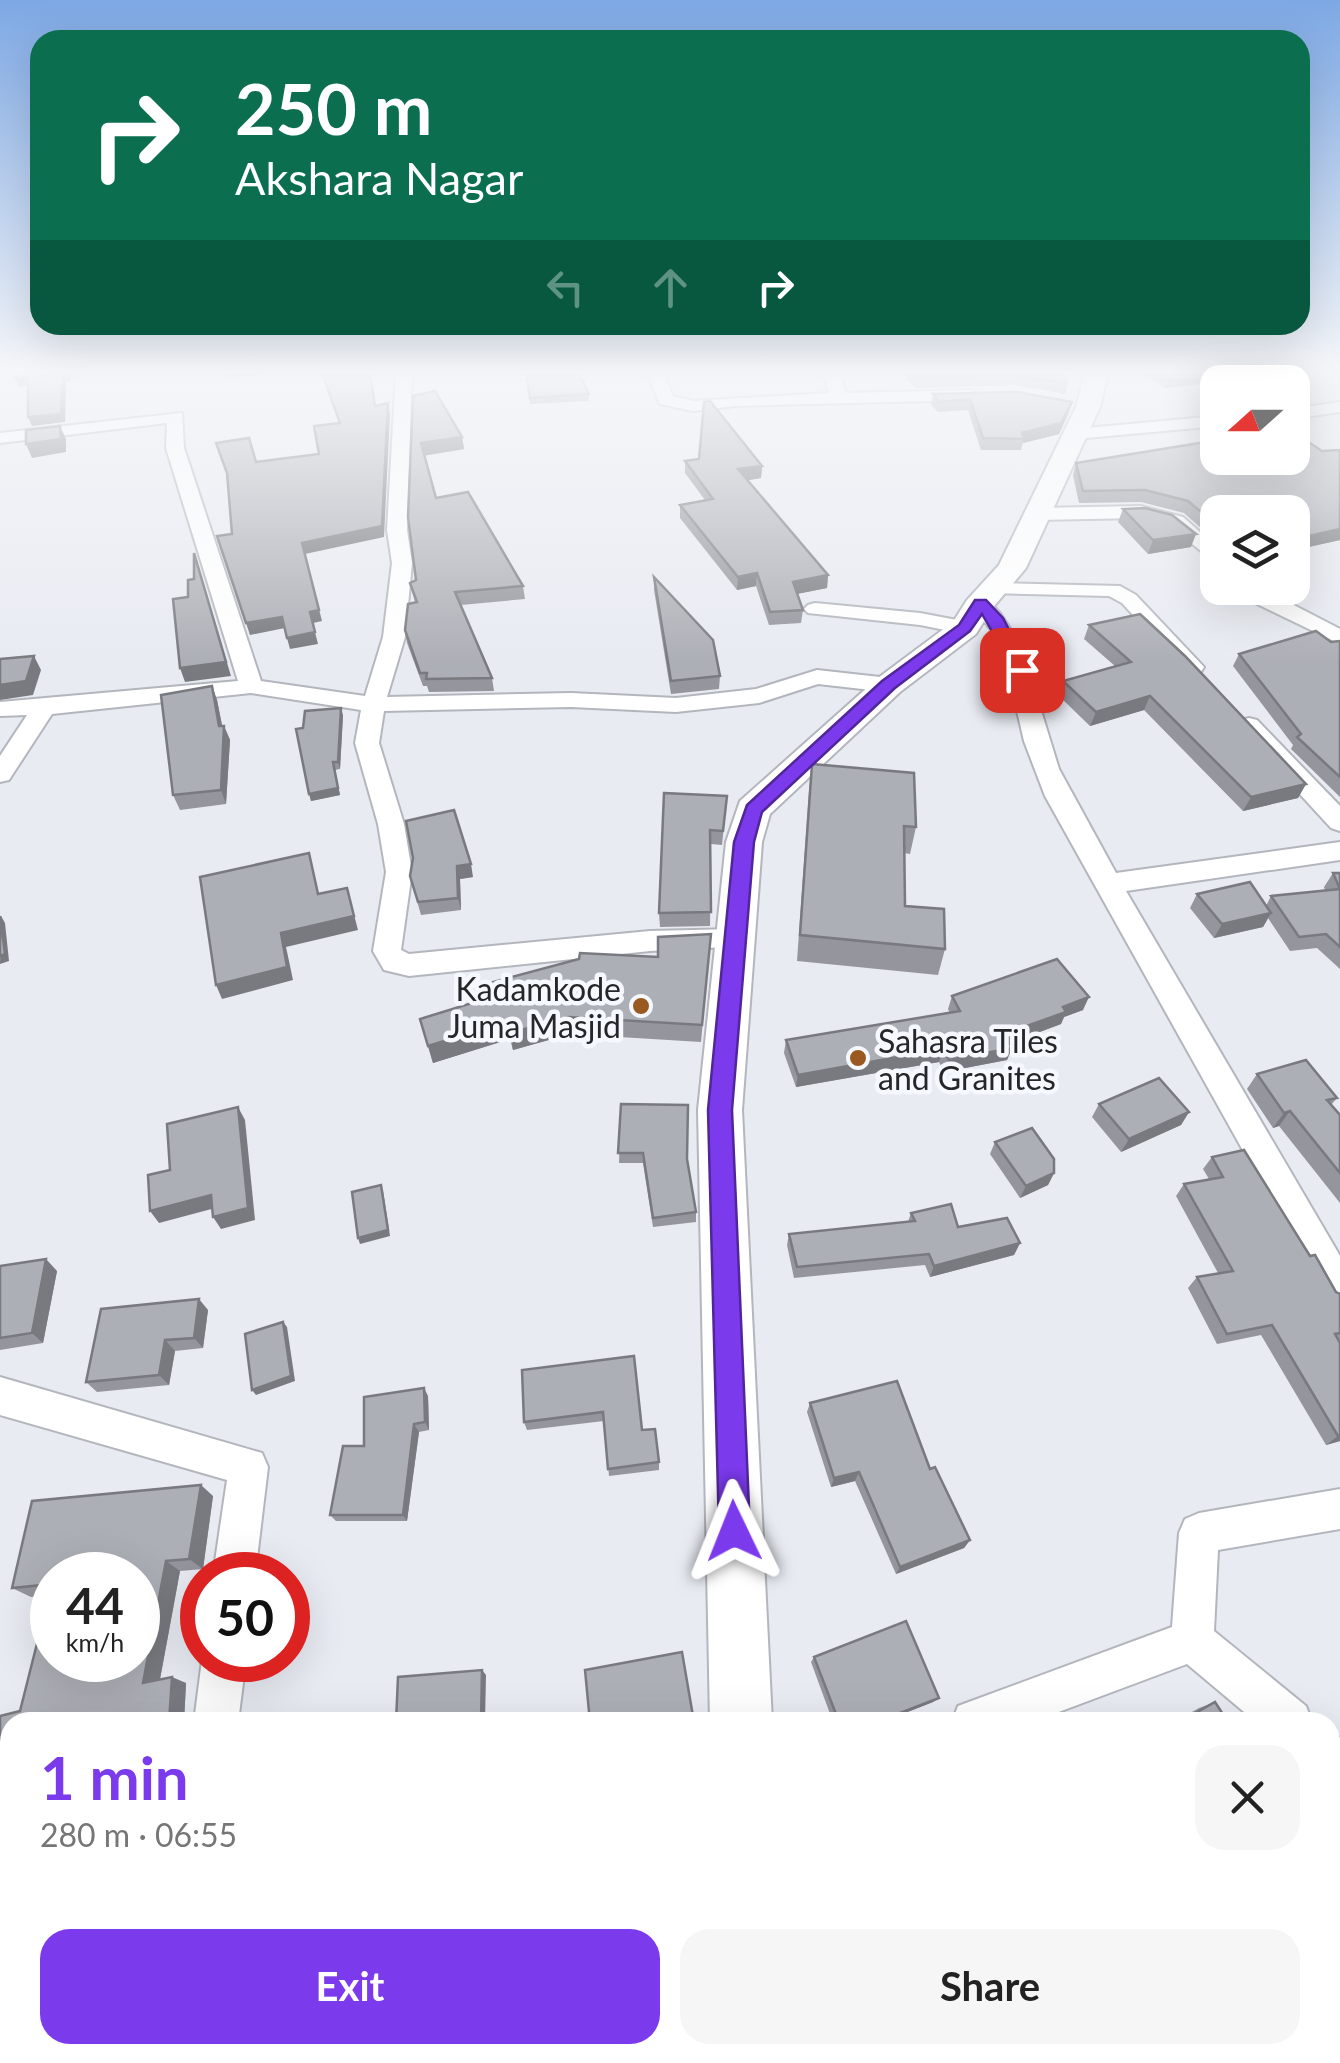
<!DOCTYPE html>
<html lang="en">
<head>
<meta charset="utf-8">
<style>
	:root { --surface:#fff; --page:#f6f6f6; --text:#222; --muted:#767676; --accent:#7c3aed }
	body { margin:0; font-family:Lato,sans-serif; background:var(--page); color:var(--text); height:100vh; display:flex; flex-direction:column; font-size:38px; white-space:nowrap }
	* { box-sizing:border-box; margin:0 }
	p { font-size:32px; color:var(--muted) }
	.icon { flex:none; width:55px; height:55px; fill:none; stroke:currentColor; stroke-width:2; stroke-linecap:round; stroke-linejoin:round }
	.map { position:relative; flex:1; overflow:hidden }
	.drawer { position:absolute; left:0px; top:1712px; width:1340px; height:352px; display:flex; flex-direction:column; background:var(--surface); border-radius:30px 30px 0 0; box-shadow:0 10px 40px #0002 }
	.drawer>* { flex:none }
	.guide { position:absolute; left:30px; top:30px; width:1280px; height:305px; border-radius:30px; box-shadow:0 10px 40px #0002; background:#0b6e4f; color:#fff; overflow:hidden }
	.needle { width:65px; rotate:249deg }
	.buttons { position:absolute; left:1200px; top:365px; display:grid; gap:20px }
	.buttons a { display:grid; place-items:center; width:110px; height:110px; border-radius:20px; background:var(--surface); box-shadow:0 10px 40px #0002; font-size:50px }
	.speed { position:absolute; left:30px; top:1552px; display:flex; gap:20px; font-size:50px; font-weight:700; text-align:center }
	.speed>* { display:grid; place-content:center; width:130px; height:130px; border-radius:50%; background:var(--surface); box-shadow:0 10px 40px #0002; line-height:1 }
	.speed small { font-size:25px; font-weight:400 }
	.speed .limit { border:15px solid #d22; background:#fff; color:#111 }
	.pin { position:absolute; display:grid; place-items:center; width:85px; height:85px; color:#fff; margin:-42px; border-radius:20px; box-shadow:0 5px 15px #0006 }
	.me { position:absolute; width:110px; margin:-55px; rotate:358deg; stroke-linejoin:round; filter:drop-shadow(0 0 8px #0008) }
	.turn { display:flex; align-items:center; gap:35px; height:210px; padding:0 40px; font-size:45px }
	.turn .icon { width:130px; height:130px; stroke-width:2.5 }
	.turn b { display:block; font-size:70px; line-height:85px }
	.lanes { display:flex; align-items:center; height:95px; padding:0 40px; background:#0003; justify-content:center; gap:50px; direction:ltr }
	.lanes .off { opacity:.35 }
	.round { display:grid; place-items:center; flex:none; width:105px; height:105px; border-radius:30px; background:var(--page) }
	.overview { display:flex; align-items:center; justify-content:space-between; height:170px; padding:0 40px }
	h1 { font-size:60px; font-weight:700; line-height:75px; color:var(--accent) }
	.cta { display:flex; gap:20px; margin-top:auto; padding:20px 40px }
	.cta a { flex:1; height:115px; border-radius:30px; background:var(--accent); color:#fff; font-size:40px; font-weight:700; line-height:115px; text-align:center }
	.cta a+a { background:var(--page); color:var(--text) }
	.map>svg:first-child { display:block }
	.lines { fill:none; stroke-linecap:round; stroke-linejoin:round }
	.minor-casing { stroke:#b3b6bc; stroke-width:4 }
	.secondary-casing { stroke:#b3b6bc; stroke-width:4 }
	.minor { fill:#fff; fill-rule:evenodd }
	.secondary { fill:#fff; fill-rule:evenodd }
	.wall { fill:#95969d }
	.shaded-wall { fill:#797a7f }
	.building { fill:#adafb6; stroke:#797a7f; stroke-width:2.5; fill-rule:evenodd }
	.route { fill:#7c3aed; stroke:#51269a; stroke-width:2.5 }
	.poi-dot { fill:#995921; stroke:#f5f8ff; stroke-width:4 }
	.labels { text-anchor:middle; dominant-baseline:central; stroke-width:9; stroke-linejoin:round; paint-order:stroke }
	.poi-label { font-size:32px; fill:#252628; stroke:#f5f8ff; text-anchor:end }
</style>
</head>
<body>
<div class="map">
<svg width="1340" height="2063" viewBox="0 0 1340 2063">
	<rect width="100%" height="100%" fill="#e8ebf2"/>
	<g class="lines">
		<defs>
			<g id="minor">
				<path d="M396 373H412L407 530 412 563 405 637 387 697 571 693 676 698 756 689 817 670 889 678 900 685 889 692 818 684 759 703 676 712 571 707 384 711 379 743 404 824 412 872 401 950 409 954 650 931 735 929 745 932 749 939 745 946 650 951 409 976 384 970 373 951 386 872 378 824 355 743 361 710 251 693 52 714 9 780 0 782V756L27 715 0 716V702L238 681 166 448 167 423 0 443V433L182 413 184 448 261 681 365 696 383 637 392 563 387 530Z"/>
				<path d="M647 373H663L673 396 693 401 829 393 823 373H839L846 393 971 390 979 395 971 400 735 406 693 411 660 404Z"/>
				<path d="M1340 402V412L1292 419V409Z"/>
				<path d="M1218 416V426L1075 439 1066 434 1075 429Z"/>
				<path d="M1141 506 1183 517 1218 548V565L1169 525 1141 518 1037 520 1027 514 1037 508Z"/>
				<path d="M993 583 1120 586 1136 595 1204 667 1201 672H1185L1122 603 1109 596 986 593 983 589 986 585Z"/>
				<path d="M1239 588H1261L1340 629V644L1255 603Z"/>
				<path d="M980 597 987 599 1000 613 1021 645 1059 769 1116 873 1340 842V860L1126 891 1340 1256V1305L1327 1301 1045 796 1024 741 1005 659 992 631 969 603Z"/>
				<path d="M815 603 920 613 973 623 976 628 965 634 920 625 808 613 804 609 808 605Z"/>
				<path d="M1249 718 1257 720 1340 806V831L1331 828 1241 730 1237 725 1241 720Z"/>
				<path d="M0 1377 262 1453 268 1467 255 1575H213L227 1480 0 1415Z"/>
				<path d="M1340 1489V1529L1218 1550 1214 1631 1306 1706 1312 1722H1256L1187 1664 1032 1722H952L958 1706 1172 1627 1179 1533 1185 1519 1199 1513Z"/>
				<path d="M202 1660H246L238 1722H194Z"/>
				<path d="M1330 1733 1340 1738V1788L1330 1784Z"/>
				<path d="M10 1805V1851L0 1852V1806Z"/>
			</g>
			<g id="secondary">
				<path d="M1085 373H1108L1100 407 1026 568 991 610 976 634 900 692 770 814 762 842 742 1110 772 1722H710L698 1110 726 842 740 801 878 678 953 622 967 600 999 565 1076 407Z"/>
				<path d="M725 2055H797L798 2063H724Z"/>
			</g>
		</defs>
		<use href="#minor" class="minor-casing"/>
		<use href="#secondary" class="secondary-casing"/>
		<use href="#minor" class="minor"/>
		<use href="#secondary" class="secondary"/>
	</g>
	<g class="wall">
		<path d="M228 373H262V375L229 377Z"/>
		<path d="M526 373 589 394V401L530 404Z"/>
		<path d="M902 373H1064L1067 384 1065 394 1015 385 915 388Z"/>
		<path d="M1143 373H1263L1262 377 1164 388Z"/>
		<path d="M933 394 1069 412 1059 434 1023 443 1021 450H981L968 410 938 412 931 405Z"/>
		<path d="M413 396 462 437 464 449 424 455 436 498 523 586 525 599 461 605 492 678 494 691 429 692 427 686H423L407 643 405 630 415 602 410 583 416 580Z"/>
		<path d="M1340 450V540L1295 550 1292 549V512H1218V543L1184 513 1141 502 1079 503 1073 475 1076 463Z"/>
		<path d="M685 461 762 466 761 478 747 480 828 575 827 588 797 594 803 610 801 623 769 625 756 586 737 590 680 518V505L705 500 685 473Z"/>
		<path d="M1123 509 1191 547 1148 554 1118 522Z"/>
		<path d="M654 577 720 676 719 689 671 694 654 590Z"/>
		<path d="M1089 625 1306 784 1298 798 1243 811 1144 710 1090 726 1058 695 1063 681 1115 666 1084 639Z"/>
		<path d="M1340 640V797L1291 749 1293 745 1233 666 1239 654Z"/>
		<path d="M212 686 217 700 222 726H224L230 740 226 804 180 810 173 795Z"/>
		<path d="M343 715 340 769 335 770 340 795 311 801 303 728Z"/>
		<path d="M812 764 916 827 910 854 904 853 905 906 945 949 938 975 797 961 809 791Z"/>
		<path d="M727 796 722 845 711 844 710 926 660 927 659 913Z"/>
		<path d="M1333 873H1340V969L1317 948 1290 951 1268 918 1263 927 1214 938 1190 908 1197 894 1266 906 1271 896 1325 891 1324 887Z"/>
		<path d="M410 876 473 877 460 879 461 910 421 915Z"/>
		<path d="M711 934 701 1042 570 1034 513 1050 510 1039 433 1063 420 1019 496 996 493 982 658 957Z"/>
		<path d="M952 996 1083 1010 1064 1017 1061 1024 1010 1043 1012 1048 1007 1060 944 1072 939 1062 796 1087 784 1053 786 1040 950 1013 948 1009Z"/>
		<path d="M1257 1074 1337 1098 1331 1105 1340 1115V1203L1279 1126 1273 1128 1247 1089Z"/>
		<path d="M621 1104 687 1159 696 1212V1222L653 1227 643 1163H619Z"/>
		<path d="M1099 1104 1189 1112 1181 1125 1121 1152 1092 1117Z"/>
		<path d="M995 1142 1054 1173 1048 1185 1020 1198 990 1154Z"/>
		<path d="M1212 1157 1310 1256 1336 1292 1340 1294V1441L1326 1445 1261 1335 1217 1344 1188 1288 1197 1277 1218 1273 1176 1196 1184 1184 1209 1179 1203 1169Z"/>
		<path d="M911 1213 1020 1243 1014 1255 930 1277 925 1265 794 1278 787 1245 789 1234 908 1222Z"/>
		<path d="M0 1266 57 1271 43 1343 0 1350Z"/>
		<path d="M208 1310 203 1348 175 1351 169 1385 97 1392 86 1382Z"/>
		<path d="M522 1370 642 1430 659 1462V1470L609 1476 604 1421 527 1430 524 1422Z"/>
		<path d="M428 1396 429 1430 419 1432 407 1521H336L330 1515 364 1446Z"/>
		<path d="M810 1403 930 1469 970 1540 964 1548 896 1574 855 1481 831 1487 807 1412Z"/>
		<path d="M213 1496 203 1569 180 1571 160 1679 186 1683 184 1722H10L20 1711 49 1595 31 1597 12 1588Z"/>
		<path d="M814 1657 933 1702 882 1722H833L811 1662Z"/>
		<path d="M1215 1702 1228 1722H1174L1199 1708Z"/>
		<path d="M1340 1864V2063H1333L1329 2055 1330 1868Z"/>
		<path d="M612 2055H698L700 2063H593L595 2059Z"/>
	</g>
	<g class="shaded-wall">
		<path d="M63 373H71L70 381 66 382 65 422 32 426 28 417Z"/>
		<path d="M1227 373H1263L1262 377 1164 388 1167 380Z"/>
		<path d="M28 377 32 385 19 387 15 379Z"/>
		<path d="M1072 402 1069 412 1059 434 1023 443 1022 433Z"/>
		<path d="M388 403 390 413 384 537 305 554 322 621 313 623 310 612 302 543Z"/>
		<path d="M60 426 66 439V452L32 458 26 444Z"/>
		<path d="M462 437 464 449 423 456 421 443Z"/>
		<path d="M762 466 761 478 738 482V469Z"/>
		<path d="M1340 529V540L1295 550 1300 538Z"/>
		<path d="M1196 534 1191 547 1148 554 1153 540Z"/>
		<path d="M194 553 231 676 185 682 180 668 226 662Z"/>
		<path d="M757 573 756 586 737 590 738 577Z"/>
		<path d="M828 575 827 588 791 595 793 582Z"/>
		<path d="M282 617 285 628 250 635 246 623Z"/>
		<path d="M315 632 318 644 290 649 287 638Z"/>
		<path d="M34 656 41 670 33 695 0 700V685Z"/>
		<path d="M212 686 217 700 224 735V726L230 740 226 804 221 790 219 726Z"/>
		<path d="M1150 696 1144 710 1090 726 1096 712Z"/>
		<path d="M341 708 343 715 340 769 338 762Z"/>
		<path d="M333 762 340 795 311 801 309 794Z"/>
		<path d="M1306 784 1298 798 1243 811 1251 797Z"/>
		<path d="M471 864 473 877 460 879 461 910 458 898 457 866Z"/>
		<path d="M347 888 358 930 286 947 293 980 222 999 216 985 281 933Z"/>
		<path d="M1271 913 1263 927 1214 938 1222 924Z"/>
		<path d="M1 916 5 923 9 961 0 964Z"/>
		<path d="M1089 997 1083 1010 1064 1017 1061 1024 1000 1047 1004 1034 1063 1007Z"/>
		<path d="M568 1017 570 1034 513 1050 510 1033Z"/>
		<path d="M506 1022 510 1039 433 1063 428 1046Z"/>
		<path d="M1012 1048 1007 1060 944 1072 949 1060Z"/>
		<path d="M943 1049 939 1062 796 1087 798 1075Z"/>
		<path d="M238 1107 245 1120 255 1220 221 1229 213 1217Z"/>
		<path d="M1290 1111 1279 1126 1273 1128 1284 1113Z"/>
		<path d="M1189 1112 1181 1125 1121 1152 1129 1139Z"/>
		<path d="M1054 1173 1048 1185 1020 1198 1026 1186Z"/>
		<path d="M381 1185 383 1191 390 1236 360 1244 358 1238Z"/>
		<path d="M211 1195 219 1207 159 1223 150 1211Z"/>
		<path d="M1020 1243 1014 1255 930 1277 934 1266Z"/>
		<path d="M46 1259 57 1271 43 1343 32 1333Z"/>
		<path d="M199 1299 208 1310 203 1348 194 1338Z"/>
		<path d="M283 1322 287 1327 295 1381 256 1395 252 1390Z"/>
		<path d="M165 1340 175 1351 169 1385 159 1375Z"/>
		<path d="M424 1388 428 1396 429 1430 425 1422Z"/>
		<path d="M414 1424 419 1432 407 1521 403 1515Z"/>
		<path d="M1340 1435V1441L1326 1445 1338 1436Z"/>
		<path d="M859 1472 855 1481 831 1487 834 1478Z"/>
		<path d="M201 1485 213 1496 203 1569 189 1559Z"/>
		<path d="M970 1540 964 1548 896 1574 900 1567Z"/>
		<path d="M166 1561 180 1571 158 1690 143 1683Z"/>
		<path d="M482 1670 486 1675 485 1722H481Z"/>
		<path d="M172 1677 186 1683 184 1722H169Z"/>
		<path d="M939 1698 933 1702 882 1722H877Z"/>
		<path d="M10 1801V1808L0 1806V1803Z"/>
	</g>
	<g class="building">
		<path d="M16 373H63L61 414 28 417V377L15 379Z"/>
		<path d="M322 373H370L375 406 388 403 382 526 302 543 319 610 310 612 315 632 287 638 282 617 246 623 217 536 232 534 227 473 216 443 249 438 256 462 319 454 314 426 340 423Z"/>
		<path d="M526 373H579L589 394 530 398Z"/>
		<path d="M914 373H1064L1067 384 1017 375 917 377Z"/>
		<path d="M1157 373H1227L1167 380Z"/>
		<path d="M435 391 462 437 421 443 436 498 468 492 523 586 455 592 492 678 426 679 427 673H420L405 630 408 604 417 602 410 583 416 580 408 517 413 396Z"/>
		<path d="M1017 392 1072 402 1061 423 1022 433 1024 439 983 438 970 399 940 402 933 394Z"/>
		<path d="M710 401 762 466 738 469 828 575 793 582 803 610 770 612 757 573 738 577 680 505 713 499 685 461 699 459 704 402Z"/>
		<path d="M60 426 61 439 26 444V430Z"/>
		<path d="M1292 431 1322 451 1340 450V529L1300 538 1292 532V512H1218V526L1188 501 1145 490 1083 491 1076 463 1218 440V458H1292Z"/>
		<path d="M1145 508 1172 515 1196 534 1153 540 1123 509Z"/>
		<path d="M194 553 226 662 180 668 173 599 188 597V580L194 579Z"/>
		<path d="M654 577 713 640 720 676 671 681Z"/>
		<path d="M1140 614 1185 656 1306 784 1251 797 1150 696 1096 712 1063 681 1131 662 1089 625Z"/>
		<path d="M1316 631 1331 642 1340 641V777L1297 737 1301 734 1239 654Z"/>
		<path d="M34 656 26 681 0 685V659Z"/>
		<path d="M212 686 219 726H224L221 790 173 795 161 695Z"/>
		<path d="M341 708 338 762H333L338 788 309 794 296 729 303 728 305 711Z"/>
		<path d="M812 764 914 773 916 827 904 826 905 906 944 909 945 949 800 935Z"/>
		<path d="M664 793 727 796 723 831 710 830 711 912 659 913Z"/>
		<path d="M454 810 471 864 457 866 458 898 418 902 410 876 413 858 406 821Z"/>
		<path d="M309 853 318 894 347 888 354 916 281 933 287 967 216 985 200 877Z"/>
		<path d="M1333 873H1340V889Z"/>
		<path d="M1250 882 1271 913 1222 924 1197 894Z"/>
		<path d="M1340 889V947L1326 934 1299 937 1271 896Z"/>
		<path d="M0 916 5 954 0 956Z"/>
		<path d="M711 934 702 1025 568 1017 510 1033 506 1022 428 1046 420 1019 498 995 493 982 579 959 580 953 658 957V937Z"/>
		<path d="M1057 959 1089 997 1063 1007 1066 1012 1004 1034 1012 1048 949 1060 943 1049 798 1075 786 1040 960 1011 952 996Z"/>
		<path d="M1306 1060 1337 1098 1327 1100 1340 1115V1173L1290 1111 1284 1113 1257 1074Z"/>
		<path d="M1159 1078 1189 1112 1129 1139 1099 1104Z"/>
		<path d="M621 1104 688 1105 687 1159 696 1212 653 1218 643 1153H618Z"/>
		<path d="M238 1107 248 1208 213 1217 211 1195 150 1211 148 1175 170 1170 167 1124Z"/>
		<path d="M1032 1128 1054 1159V1173L1026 1186 995 1142Z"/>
		<path d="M1244 1150 1310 1256 1315 1255 1336 1292 1340 1294V1333L1335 1334 1340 1343V1435L1338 1436 1272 1325 1227 1334 1197 1277 1233 1271 1184 1184 1223 1177 1212 1157Z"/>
		<path d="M381 1185 388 1230 358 1238 352 1192Z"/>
		<path d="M951 1204 958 1227 1007 1218 1020 1243 934 1266 929 1254 797 1267 789 1234 915 1221 911 1213Z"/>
		<path d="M46 1259 32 1333 0 1338V1266Z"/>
		<path d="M199 1299 194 1338 165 1340 159 1375 86 1382 101 1309Z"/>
		<path d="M283 1322 291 1376 252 1390 245 1334Z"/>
		<path d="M634 1356 642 1430 655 1429 659 1462 608 1469 603 1412 524 1422 522 1370Z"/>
		<path d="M897 1381 930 1469 935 1467 970 1540 900 1567 859 1472 834 1478 810 1403Z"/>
		<path d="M424 1388 425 1422 414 1424 403 1515H330L343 1446H364V1397Z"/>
		<path d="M201 1485 189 1559 166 1561 143 1683 172 1677 169 1722H10V1801L0 1803V1716L20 1711 52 1584 12 1588 32 1501ZM52 1575H138V1660H52Z"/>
		<path d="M906 1621 939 1698 877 1722H839L814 1657Z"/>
		<path d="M682 1652 694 1722H590L585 1670Z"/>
		<path d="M482 1670 481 1722H396L398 1677Z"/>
		<path d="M1215 1702 1228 1722H1180Z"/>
		<path d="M1340 1873V2034L1330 2015V1878Z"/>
		<path d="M632 2055H698L700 2063H601Z"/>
	</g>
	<linearGradient id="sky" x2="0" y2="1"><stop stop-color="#7da8e4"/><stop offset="0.56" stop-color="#f5f6f9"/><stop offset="1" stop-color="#f5f6f9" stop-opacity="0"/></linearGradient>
	<rect width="1340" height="662" fill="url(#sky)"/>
	<path class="route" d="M975 600H986L1003 618 1030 670 1028 673H1016L982 614 970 631 895 688 762 812 754 842 732 1110 750 1531 745 1542 734 1546 724 1542 719 1531 708 1110 734 842 747 805 882 681 959 625Z"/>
	<g class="poi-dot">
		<circle cx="641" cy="1006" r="10"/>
		<circle cx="858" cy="1058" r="10"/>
	</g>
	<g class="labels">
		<g class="poi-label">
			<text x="621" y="988">Kadamkode<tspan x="621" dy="37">Juma Masjid</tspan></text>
			<text x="878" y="1040" text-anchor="start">Sahasra Tiles<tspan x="878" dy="37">and Granites</tspan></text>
		</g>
	</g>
</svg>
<div class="buttons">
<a><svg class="needle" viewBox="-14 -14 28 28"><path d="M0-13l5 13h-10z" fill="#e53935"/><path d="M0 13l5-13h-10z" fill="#767676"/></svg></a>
<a><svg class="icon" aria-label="layers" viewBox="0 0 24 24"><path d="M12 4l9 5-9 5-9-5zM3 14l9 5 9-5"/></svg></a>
</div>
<div class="speed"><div>44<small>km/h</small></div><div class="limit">50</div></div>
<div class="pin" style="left:1022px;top:670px;background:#d93025"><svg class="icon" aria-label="arrive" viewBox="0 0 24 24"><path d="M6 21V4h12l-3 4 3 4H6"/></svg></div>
<svg class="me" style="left:734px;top:1531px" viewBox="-20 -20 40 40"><path d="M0-17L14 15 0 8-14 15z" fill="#7c3aed" stroke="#fff" stroke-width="4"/></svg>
<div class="guide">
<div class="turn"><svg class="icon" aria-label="right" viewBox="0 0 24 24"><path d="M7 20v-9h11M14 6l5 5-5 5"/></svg><div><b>250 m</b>Akshara Nagar</div></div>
<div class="lanes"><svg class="icon off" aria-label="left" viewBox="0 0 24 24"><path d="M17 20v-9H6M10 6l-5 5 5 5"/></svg><svg class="icon off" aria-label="ahead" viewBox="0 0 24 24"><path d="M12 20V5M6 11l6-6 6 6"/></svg><svg class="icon" aria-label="right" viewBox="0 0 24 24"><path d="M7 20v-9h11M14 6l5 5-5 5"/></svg></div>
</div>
<section class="drawer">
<div class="overview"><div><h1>1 min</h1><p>280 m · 06:55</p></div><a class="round"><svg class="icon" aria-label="close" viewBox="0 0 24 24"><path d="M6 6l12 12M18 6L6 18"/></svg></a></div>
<div class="cta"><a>Exit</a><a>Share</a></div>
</section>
</div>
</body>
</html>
